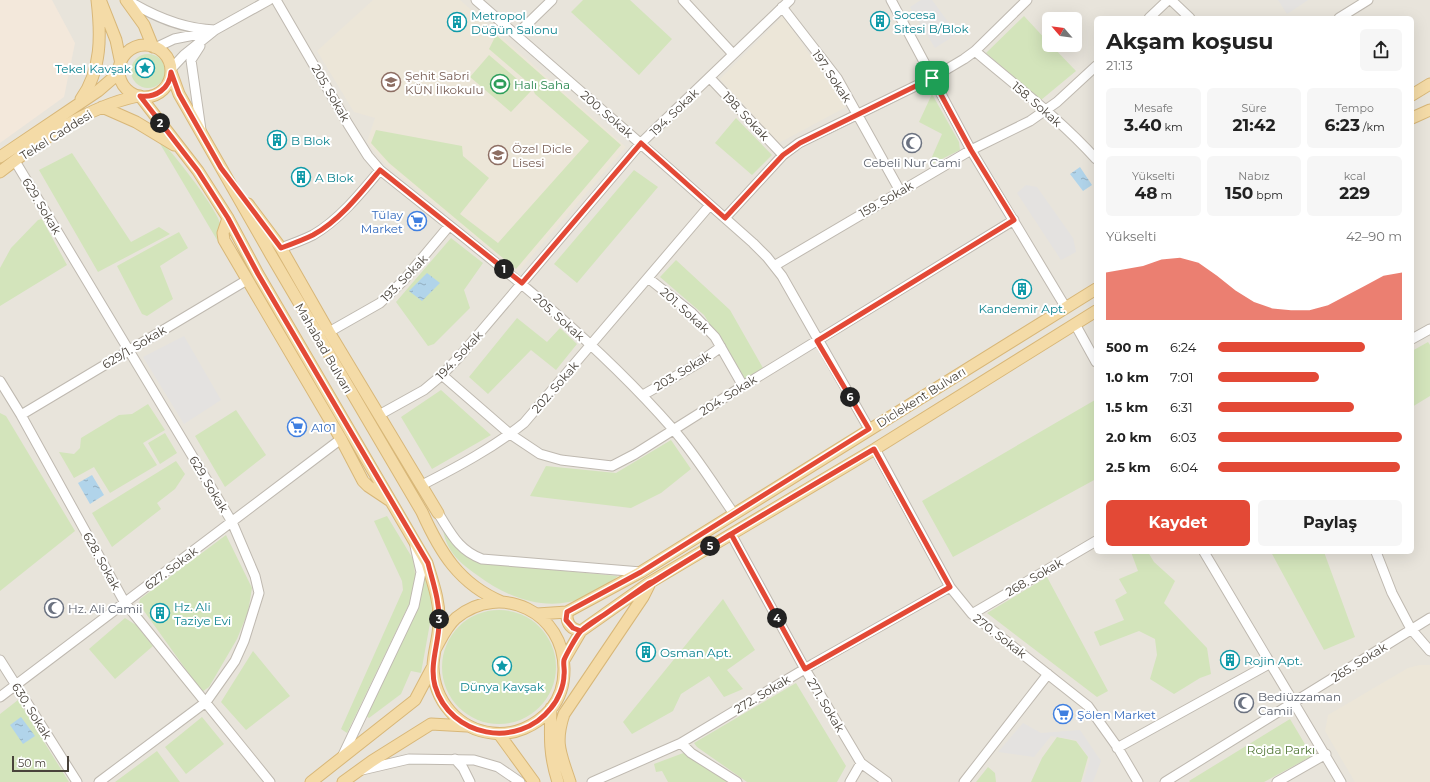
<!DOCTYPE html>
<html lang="tr">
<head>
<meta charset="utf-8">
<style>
	body { margin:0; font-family:Montserrat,sans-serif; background:#f6f6f6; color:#222; height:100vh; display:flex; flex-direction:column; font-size:15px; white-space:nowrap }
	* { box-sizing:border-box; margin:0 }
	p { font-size:13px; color:#767676 }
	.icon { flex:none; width:22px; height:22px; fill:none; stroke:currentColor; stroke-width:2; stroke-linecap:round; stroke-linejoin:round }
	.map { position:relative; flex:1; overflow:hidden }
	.details { position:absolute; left:1094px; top:16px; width:320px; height:538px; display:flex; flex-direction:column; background:#fff; border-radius:6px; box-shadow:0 4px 16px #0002 }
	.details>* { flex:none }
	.needle { width:26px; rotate:298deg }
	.buttons { position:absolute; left:1042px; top:12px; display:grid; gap:8px }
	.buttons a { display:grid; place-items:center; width:40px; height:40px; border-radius:6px; background:#fff; box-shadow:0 4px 16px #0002; font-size:20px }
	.scale { position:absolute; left:12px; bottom:10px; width:57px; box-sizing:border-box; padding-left:4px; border:2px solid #49433b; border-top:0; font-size:11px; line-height:14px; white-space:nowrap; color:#49433b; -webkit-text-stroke:3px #fff; paint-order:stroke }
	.pin { position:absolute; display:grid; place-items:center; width:34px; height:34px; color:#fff; margin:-17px; border-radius:8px; box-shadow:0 2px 6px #0006 }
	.km { position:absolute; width:20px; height:20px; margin:-10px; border-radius:50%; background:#222; color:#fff; font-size:11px; line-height:20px; text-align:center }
	.round { display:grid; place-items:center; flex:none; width:42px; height:42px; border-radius:6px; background:#f6f6f6 }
	.summary { display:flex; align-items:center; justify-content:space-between; height:68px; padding:0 12px }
	h1 { font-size:22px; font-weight:700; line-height:30px }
	.stats { display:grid; grid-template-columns:repeat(3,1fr); gap:6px; height:68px; padding:4px 12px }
	.stats div { display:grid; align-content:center; border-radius:6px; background:#f6f6f6; text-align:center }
	.stats b { font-size:17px; font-weight:700 }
	.stats small { font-size:11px; font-weight:400 }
	.stats p { font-size:11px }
	.chart { height:112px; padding:8px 12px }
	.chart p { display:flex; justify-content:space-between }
	.chart svg { width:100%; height:72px; margin-top:4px; fill:#e34936; opacity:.7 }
	.cta { display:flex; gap:8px; margin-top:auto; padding:8px 12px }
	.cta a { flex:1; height:46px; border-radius:6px; background:#e34936; color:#fff; font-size:16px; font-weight:700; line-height:46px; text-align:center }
	.cta a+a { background:#f6f6f6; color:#222 }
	ul { padding:0 12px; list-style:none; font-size:13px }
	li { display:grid; grid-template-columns:64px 48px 1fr; align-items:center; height:30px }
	li i { height:10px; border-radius:5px; background:#e34936 }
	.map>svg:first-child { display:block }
	.residential { fill:#e8e4db; fill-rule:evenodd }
	.commercial { fill:#f3e8db }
	.education { fill:#ece6d8 }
	.green { fill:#d3e4bb }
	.parking { fill:#e4e2e0 }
	.water { fill:url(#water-ripples) }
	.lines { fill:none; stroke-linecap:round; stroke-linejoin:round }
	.minor-casing { stroke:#bfb9b0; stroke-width:11 }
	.major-casing { stroke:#d8b778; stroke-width:13 }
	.minor { stroke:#fff; stroke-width:9 }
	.major { stroke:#f4dba7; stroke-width:11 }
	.route-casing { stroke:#fff; stroke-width:8 }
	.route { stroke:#e34936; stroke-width:5 }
	.labels { text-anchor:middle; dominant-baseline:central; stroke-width:4; stroke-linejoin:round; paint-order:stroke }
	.culture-label { font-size:12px; fill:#0d838f; stroke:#fff; text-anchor:start }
	.education-label { font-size:12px; fill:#785e54; stroke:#fff; text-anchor:start }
	.street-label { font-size:12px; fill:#49433b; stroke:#fff }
	.leisure-label { font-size:12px; fill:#27864d; stroke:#fff; text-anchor:start }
	.worship-label { font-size:12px; fill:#5b616d; stroke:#fff; text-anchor:start }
	.shop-label { font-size:12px; fill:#366cbe; stroke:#fff; text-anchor:start }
	.park-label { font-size:12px; fill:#4f7533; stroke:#fff }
</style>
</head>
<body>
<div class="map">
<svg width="1430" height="782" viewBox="0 0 1430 782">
	<defs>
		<pattern id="water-ripples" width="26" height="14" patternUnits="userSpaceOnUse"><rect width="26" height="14" fill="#b1d4ea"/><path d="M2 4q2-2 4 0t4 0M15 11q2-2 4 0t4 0" fill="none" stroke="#92aebf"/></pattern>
	</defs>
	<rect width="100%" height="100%" fill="#f5f2ed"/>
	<path class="residential" d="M0,0H1430V782H0ZM1096,18H1412V552H1096ZM1049,19H1075V45H1049Z"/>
	<path class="commercial" d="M0,0H52L75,43L64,97L0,143Z"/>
	<path class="education" d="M373,0H460L626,147L518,272L385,164L367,142L375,118L354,112L317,51Z
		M783,16L846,107L779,143L720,79Z
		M1420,665H1430V782H1355L1325,731L1328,715L1408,668Z"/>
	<path class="green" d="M583,0H630L672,39L639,75L571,12Z
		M1024,16L1049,43V45H1051L1076,71L1041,100L986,53Z
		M496,35L621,145L516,269L389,163L371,143L376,130L462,146L463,156L489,178L460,214L498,243L589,141L535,94L531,85L489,49Z
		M131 71a17 17 0 1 1 34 0a17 17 0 1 1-34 0Z
		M489,55L531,91L511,112L470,77Z
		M932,94L959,142L960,150L928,166L942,134L919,122Z
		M736,118L772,155L752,175L715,143Z
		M156,137C169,146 217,209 220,223C221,230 220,238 220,245Z
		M72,153L131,242L159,227L170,234L98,272L39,170Z
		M634,170L658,187L577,283L554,264Z
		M42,219L67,265L0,306V268L11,248L38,220Z
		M179,232L188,248L160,266L173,299L147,316L142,314L117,266Z
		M451,238L483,263L464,290L470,308L434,344L428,346L396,302Z
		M676,260L730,310L763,368L744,379L704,315L660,277Z
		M517,318L547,342L560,328L577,344L556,370L531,350L488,394L469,377Z
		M1428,342L1430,345V396L1412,407V351Z
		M441,390L491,435L432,469L401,417Z
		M1095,400L1096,479L953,557L922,501Z
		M148,404L165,430L143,443L157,465L110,493L94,467L74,478L59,452L74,454L80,448L81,438L119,415L132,414Z
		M236,410L266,455L225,487L195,436Z
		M0,413L6,416L75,531L0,591Z
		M165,433L177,453L160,464L148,443Z
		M671,440L691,469L661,493L631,508L530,496L546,466L616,473Z
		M176,461L185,474L175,489L157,503L161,509L112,547L92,513Z
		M387,516L413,559L416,580L414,594L403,617L347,733L341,729L403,590L402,581L374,521Z
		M443,530C454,546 462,558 481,563L618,576C574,617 522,609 477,575C460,563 447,552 443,530Z
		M226,535L252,588L248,612L237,639L209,687L202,692L139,604L140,599Z
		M1131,552H1148L1154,562L1175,581L1164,603L1207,648L1211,674L1200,678L1174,694L1150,679L1157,655L1155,639L1139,631L1100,646L1094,632L1124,620L1115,600L1127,593L1119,579L1138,571Z
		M1271,552H1324L1355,637L1324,650Z
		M425,569L430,589L432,612L421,673L411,671L401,694L369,718L366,716L419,599L423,586Z
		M1047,577L1108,691L1097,697L987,613Z
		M723,599L755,650L727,670L743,689L724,697L709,676L681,694L673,711L632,734L623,722Z
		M442 667a57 57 0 1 1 114 0a57 57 0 1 1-114 0Z
		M125,618L136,625L153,646L115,679L89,649Z
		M253,651L290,696L246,730L221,702Z
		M796,683L846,766L837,782H747L697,747L694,743Z
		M18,700L69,782H0V714Z
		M202,717L224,744L186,774L165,747Z
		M1290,719L1312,756L1264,782H1190L1189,781Z
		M1057,737L1076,741L1088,757L1081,782H1031L1042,758Z
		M157,751L180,782H115Z
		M686,752L731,782H668L662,771L656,772L654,764Z
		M988,767L995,773L996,782H976Z"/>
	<path class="parking" d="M921,0H932L957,34L935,48L910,7Z
		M1278,0H1308L1287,14Z
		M1026,185L1037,187L1073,238L1076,252L1061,260L1017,193Z
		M184,336L221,400L184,424L143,357Z
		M1023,723L1041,733L1080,730L1101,761L1093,782H1083L1090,759L1076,740L1051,736L1034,757L998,752Z"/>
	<path class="water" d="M1080,167L1092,185L1083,191L1070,174Z
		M427,273L440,283L422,301L409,291Z
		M92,475L104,495L90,504L78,483Z
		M21,717L35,736L23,744L10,725Z"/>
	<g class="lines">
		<g class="minor-casing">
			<path id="minor" d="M127,0C155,17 183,29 215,30
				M276,0L348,124L368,156L380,170C481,251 586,330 672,428C695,454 714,485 734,514
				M476,0L665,165L753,243L767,257L782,276L869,429
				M683,0L733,54
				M891,0L971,150L1066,308
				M1171,0L1190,18
				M782,7L837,78L900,191
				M1149,18L1168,0
				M1339,18L1368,0
				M516,35L552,0
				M200,46L191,60L201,130
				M155,48L174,39L204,33
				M975,51C1016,86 1060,119 1096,159
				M171,69L184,55L215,30L269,0
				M710,78L783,155
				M15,161L232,522L255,576L259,593L244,641L235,661L206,702L99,782
				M725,218L783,155L799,143L932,78L964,59L975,51L1027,0
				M281,248C292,244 303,240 313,235C339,220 361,193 380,170
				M774,266L971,150L1030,121L1057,102L1096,66
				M648,278L692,313L715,337L743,386
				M1075,324L1096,362
				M329,332L380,303L403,281L449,226
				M1412,339L1430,329
				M442,375L510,434L540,454L561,460L612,466L635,454L743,386L1014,220
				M0,381L21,415L125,603L270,782
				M643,395L697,364L721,347
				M21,415L247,280
				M379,415L424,390L442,375L460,356L641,143L790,0
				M875,449L950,587L972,614L1088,706L1118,748L1138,782
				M422,485C457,467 493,448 524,423L710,205
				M438,513C451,533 458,550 482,559L641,572
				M731,534L805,669L861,763L887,782
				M1204,552L1341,782
				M1376,552L1392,593L1411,629L1430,651
				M972,614L1096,541
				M0,660L77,782
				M0,697L341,439
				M681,743L691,753L737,782
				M1117,748L1269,664
				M342,757L414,606L421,572L415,546
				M455,759L463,768L470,782
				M362,770L409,759L474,760L498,767L520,782
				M592,782L681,743L813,664L950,587
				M850,782L861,763
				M964,782L1048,674
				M1165,782L1430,618
				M1277,782L1326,754"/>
		</g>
		<g class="major-casing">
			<path id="major" d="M126,0L144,25L153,47
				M101,2L116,40L121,64
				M119 71a26 26 0 1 1 52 0a26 26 0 1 1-52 0Z
				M171,72L179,94L271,255L422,512C440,552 459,584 502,602
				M1412,95L1430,84
				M140,96L198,171L228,218L258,274L427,563C433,583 440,602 439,622C439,637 433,653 433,667C434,701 458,729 492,733C514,736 536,726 551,709C560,698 564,683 564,670C565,613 501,581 456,618C447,626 442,637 436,648
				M81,99C102,70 101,34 97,0
				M102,107L136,122L174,145
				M1412,118L1430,110
				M0,157L98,91L120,72
				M0,172C41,140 86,107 138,96
				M248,204L281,248L329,332L438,513
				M228,218L223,233L224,240L341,439L363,481L368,486L389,500
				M567,612C566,623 570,629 581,631
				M537,614L567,612L641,572L1096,289
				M564,660L581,631L649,583L875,449L1096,311
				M551,708C550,736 549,755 558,782
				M499,734L534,782
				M311,782L415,700L433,666
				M343,782L372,761L431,724L467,726
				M570,782C561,754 554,744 564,714L643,597L650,583"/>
		</g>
		<use href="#minor" class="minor"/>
		<use href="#major" class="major"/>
	</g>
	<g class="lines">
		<g class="route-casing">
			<path id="route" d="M932,78L800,143L783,155L725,218L641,143L522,283L380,170C361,193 339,221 313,235C303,240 292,244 281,248L221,168L179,94L171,72C170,89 155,98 140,96L198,171L228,218L258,274L428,563C433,583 440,602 439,623C439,643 429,665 435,686C450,737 518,750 551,708C558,700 564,686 564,675C565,670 563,665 564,660C566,655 577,635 581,631C589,623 602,617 611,610C650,583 690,559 731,534L805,669L950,587L874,449C801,492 727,536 654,581L649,583L581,631L573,628L566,620L567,612L641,572L869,429L817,341L1014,220L971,150L932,78"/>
		</g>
		<use href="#route" class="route"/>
	</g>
	<defs>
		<g id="building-ring" transform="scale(1)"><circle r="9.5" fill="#fff" stroke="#0f9aa8" stroke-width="1.5"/><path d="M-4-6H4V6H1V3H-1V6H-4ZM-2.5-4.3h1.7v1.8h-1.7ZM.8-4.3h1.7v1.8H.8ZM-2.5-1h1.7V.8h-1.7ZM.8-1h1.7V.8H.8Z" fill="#0f9aa8"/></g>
		<g id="sight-ring" transform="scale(1)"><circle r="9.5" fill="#fff" stroke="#0f9aa8" stroke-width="1.5"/><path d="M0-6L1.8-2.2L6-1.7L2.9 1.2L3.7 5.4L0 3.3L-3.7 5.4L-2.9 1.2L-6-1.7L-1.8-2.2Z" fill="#0f9aa8"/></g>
		<g id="school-ring" transform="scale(1)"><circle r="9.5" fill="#fff" stroke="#8d6e63" stroke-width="1.5"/><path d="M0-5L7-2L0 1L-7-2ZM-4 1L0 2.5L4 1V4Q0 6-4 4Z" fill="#8d6e63"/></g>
		<g id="stadium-ring" transform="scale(1)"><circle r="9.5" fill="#fff" stroke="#2e9e5b" stroke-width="1.5"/><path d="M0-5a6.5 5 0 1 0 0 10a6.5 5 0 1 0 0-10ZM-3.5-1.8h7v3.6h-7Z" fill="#2e9e5b"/></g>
		<g id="mosque-ring" transform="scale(1)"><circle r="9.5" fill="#fff" stroke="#6b7280" stroke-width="1.5"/><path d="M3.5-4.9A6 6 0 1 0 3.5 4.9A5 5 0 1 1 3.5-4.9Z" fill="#6b7280"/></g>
		<g id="supermarket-ring" transform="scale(1)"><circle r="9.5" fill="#fff" stroke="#3f7fe0" stroke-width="1.5"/><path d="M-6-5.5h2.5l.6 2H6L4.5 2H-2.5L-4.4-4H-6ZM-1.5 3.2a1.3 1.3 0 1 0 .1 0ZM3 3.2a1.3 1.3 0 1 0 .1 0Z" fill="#3f7fe0"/></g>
	</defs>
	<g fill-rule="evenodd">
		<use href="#building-ring" x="880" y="21"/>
		<use href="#building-ring" x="457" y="22"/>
		<use href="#sight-ring" x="145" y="68"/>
		<use href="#school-ring" x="391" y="82"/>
		<use href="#stadium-ring" x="500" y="84"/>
		<use href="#building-ring" x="277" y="140"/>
		<use href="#mosque-ring" x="912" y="143"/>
		<use href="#school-ring" x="498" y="155"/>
		<use href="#building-ring" x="301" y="177"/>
		<use href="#supermarket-ring" x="417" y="221"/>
		<use href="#building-ring" x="1022" y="289"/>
		<use href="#supermarket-ring" x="297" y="427"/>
		<use href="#mosque-ring" x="54" y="608"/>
		<use href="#building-ring" x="160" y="613"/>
		<use href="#building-ring" x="646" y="652"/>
		<use href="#building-ring" x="1230" y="660"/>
		<use href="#sight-ring" x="502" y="666"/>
		<use href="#mosque-ring" x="1244" y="703"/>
		<use href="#supermarket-ring" x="1063" y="714"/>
	</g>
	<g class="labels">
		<g class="culture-label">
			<text x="894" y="14">Socesa<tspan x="894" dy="14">Sitesi B/Blok</tspan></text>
			<text x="471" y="15">Metropol<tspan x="471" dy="14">Düğün Salonu</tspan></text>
			<text x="131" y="68" text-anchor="end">Tekel Kavşak</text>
			<text x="291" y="140">B Blok</text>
			<text x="315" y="177">A Blok</text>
			<text x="1022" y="308" text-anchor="middle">Kandemir Apt.</text>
			<text x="174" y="606">Hz. Ali<tspan x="174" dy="14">Taziye Evi</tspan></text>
			<text x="660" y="652">Osman Apt.</text>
			<text x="1244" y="660">Rojin Apt.</text>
			<text x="502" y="686" text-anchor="middle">Dünya Kavşak</text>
		</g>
		<g class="education-label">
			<text x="405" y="75">Şehit Sabri<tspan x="405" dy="14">KÜN İlkokulu</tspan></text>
			<text x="512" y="148">Özel Dicle<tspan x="512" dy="14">Lisesi</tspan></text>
		</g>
		<g class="street-label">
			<text transform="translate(832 76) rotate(56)">197. Sokak</text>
			<text transform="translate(331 93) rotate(60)">205. Sokak</text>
			<text transform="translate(1037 104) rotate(41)">158. Sokak</text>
			<text transform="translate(674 112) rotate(-44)">194. Sokak</text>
			<text transform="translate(607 114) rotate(41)">200. Sokak</text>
			<text transform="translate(746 116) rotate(47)">198. Sokak</text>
			<text transform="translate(56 135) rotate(-32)">Tekel Caddesi</text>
			<text transform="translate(886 199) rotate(-30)">159. Sokak</text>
			<text transform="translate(42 206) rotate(59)">629. Sokak</text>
			<text transform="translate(404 278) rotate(-46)">193. Sokak</text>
			<text transform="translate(685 310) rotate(42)">201. Sokak</text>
			<text transform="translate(559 317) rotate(42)">205. Sokak</text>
			<text transform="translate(134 347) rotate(-31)">629/1. Sokak</text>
			<text transform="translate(324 348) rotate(60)">Mahabad Bulvarı</text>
			<text transform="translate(459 355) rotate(-47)">194. Sokak</text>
			<text transform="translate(682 371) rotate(-31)">203. Sokak</text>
			<text transform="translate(555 387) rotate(-49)">202. Sokak</text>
			<text transform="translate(728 395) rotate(-32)">204. Sokak</text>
			<text transform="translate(921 397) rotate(-32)">Diclekent Bulvarı</text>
			<text transform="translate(209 484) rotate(59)">629. Sokak</text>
			<text transform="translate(102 561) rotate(61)">628. Sokak</text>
			<text transform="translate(171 568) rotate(-37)">627. Sokak</text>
			<text transform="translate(1034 577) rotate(-30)">268. Sokak</text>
			<text transform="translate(1000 636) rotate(38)">270. Sokak</text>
			<text transform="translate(1359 662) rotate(-32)">265. Sokak</text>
			<text transform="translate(762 694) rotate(-31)">272. Sokak</text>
			<text transform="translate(826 705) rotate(59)">271. Sokak</text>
			<text transform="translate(32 711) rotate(58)">630. Sokak</text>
		</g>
		<g class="leisure-label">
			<text x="514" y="84">Halı Saha</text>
		</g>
		<g class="worship-label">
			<text x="912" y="162" text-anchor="middle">Cebeli Nur Cami</text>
			<text x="68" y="608">Hz. Ali Camii</text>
			<text x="1258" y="696">Bediüzzaman<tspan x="1258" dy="14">Camii</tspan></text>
		</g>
		<g class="shop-label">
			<text x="403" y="214" text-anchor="end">Tülay<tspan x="403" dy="14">Market</tspan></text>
			<text x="311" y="427">A101</text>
			<text x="1077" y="714">Şölen Market</text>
		</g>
		<g class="park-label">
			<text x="1281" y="749">Rojda Parkı</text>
		</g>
	</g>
</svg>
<div class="buttons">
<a><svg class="needle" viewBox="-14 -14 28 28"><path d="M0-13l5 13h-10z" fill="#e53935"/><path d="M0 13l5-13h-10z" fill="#767676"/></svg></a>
</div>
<div class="scale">50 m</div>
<div class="pin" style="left:932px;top:78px;background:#1e9e55"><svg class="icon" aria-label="arrive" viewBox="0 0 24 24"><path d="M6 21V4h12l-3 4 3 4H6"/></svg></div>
<b class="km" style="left:504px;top:269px">1</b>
<b class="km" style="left:160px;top:123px">2</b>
<b class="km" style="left:439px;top:619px">3</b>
<b class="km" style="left:777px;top:618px">4</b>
<b class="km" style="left:710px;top:546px">5</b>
<b class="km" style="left:850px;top:397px">6</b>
<section class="details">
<div class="summary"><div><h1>Akşam koşusu</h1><p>21:13</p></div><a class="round"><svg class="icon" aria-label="share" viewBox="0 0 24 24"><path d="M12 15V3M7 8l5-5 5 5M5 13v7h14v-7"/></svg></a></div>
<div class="stats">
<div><p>Mesafe</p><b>3.40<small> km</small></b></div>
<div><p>Süre</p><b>21:42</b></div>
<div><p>Tempo</p><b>6:23<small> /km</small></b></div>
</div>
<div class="stats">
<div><p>Yükselti</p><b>48<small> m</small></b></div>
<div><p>Nabız</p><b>150<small> bpm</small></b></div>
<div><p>kcal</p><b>229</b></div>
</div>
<div class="chart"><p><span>Yükselti</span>42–90 m</p>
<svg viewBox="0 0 160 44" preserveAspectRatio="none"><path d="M0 44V15L10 13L20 11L30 7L40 6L50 9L60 17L70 26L80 33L90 37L100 38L110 38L120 35L130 29L140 23L150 17L160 15V44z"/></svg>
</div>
<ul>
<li><b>500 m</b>6:24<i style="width:80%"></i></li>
<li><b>1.0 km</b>7:01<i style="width:55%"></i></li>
<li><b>1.5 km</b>6:31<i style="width:74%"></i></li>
<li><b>2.0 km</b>6:03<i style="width:100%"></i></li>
<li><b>2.5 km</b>6:04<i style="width:99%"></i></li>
</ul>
<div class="cta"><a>Kaydet</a><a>Paylaş</a></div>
</section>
</div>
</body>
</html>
